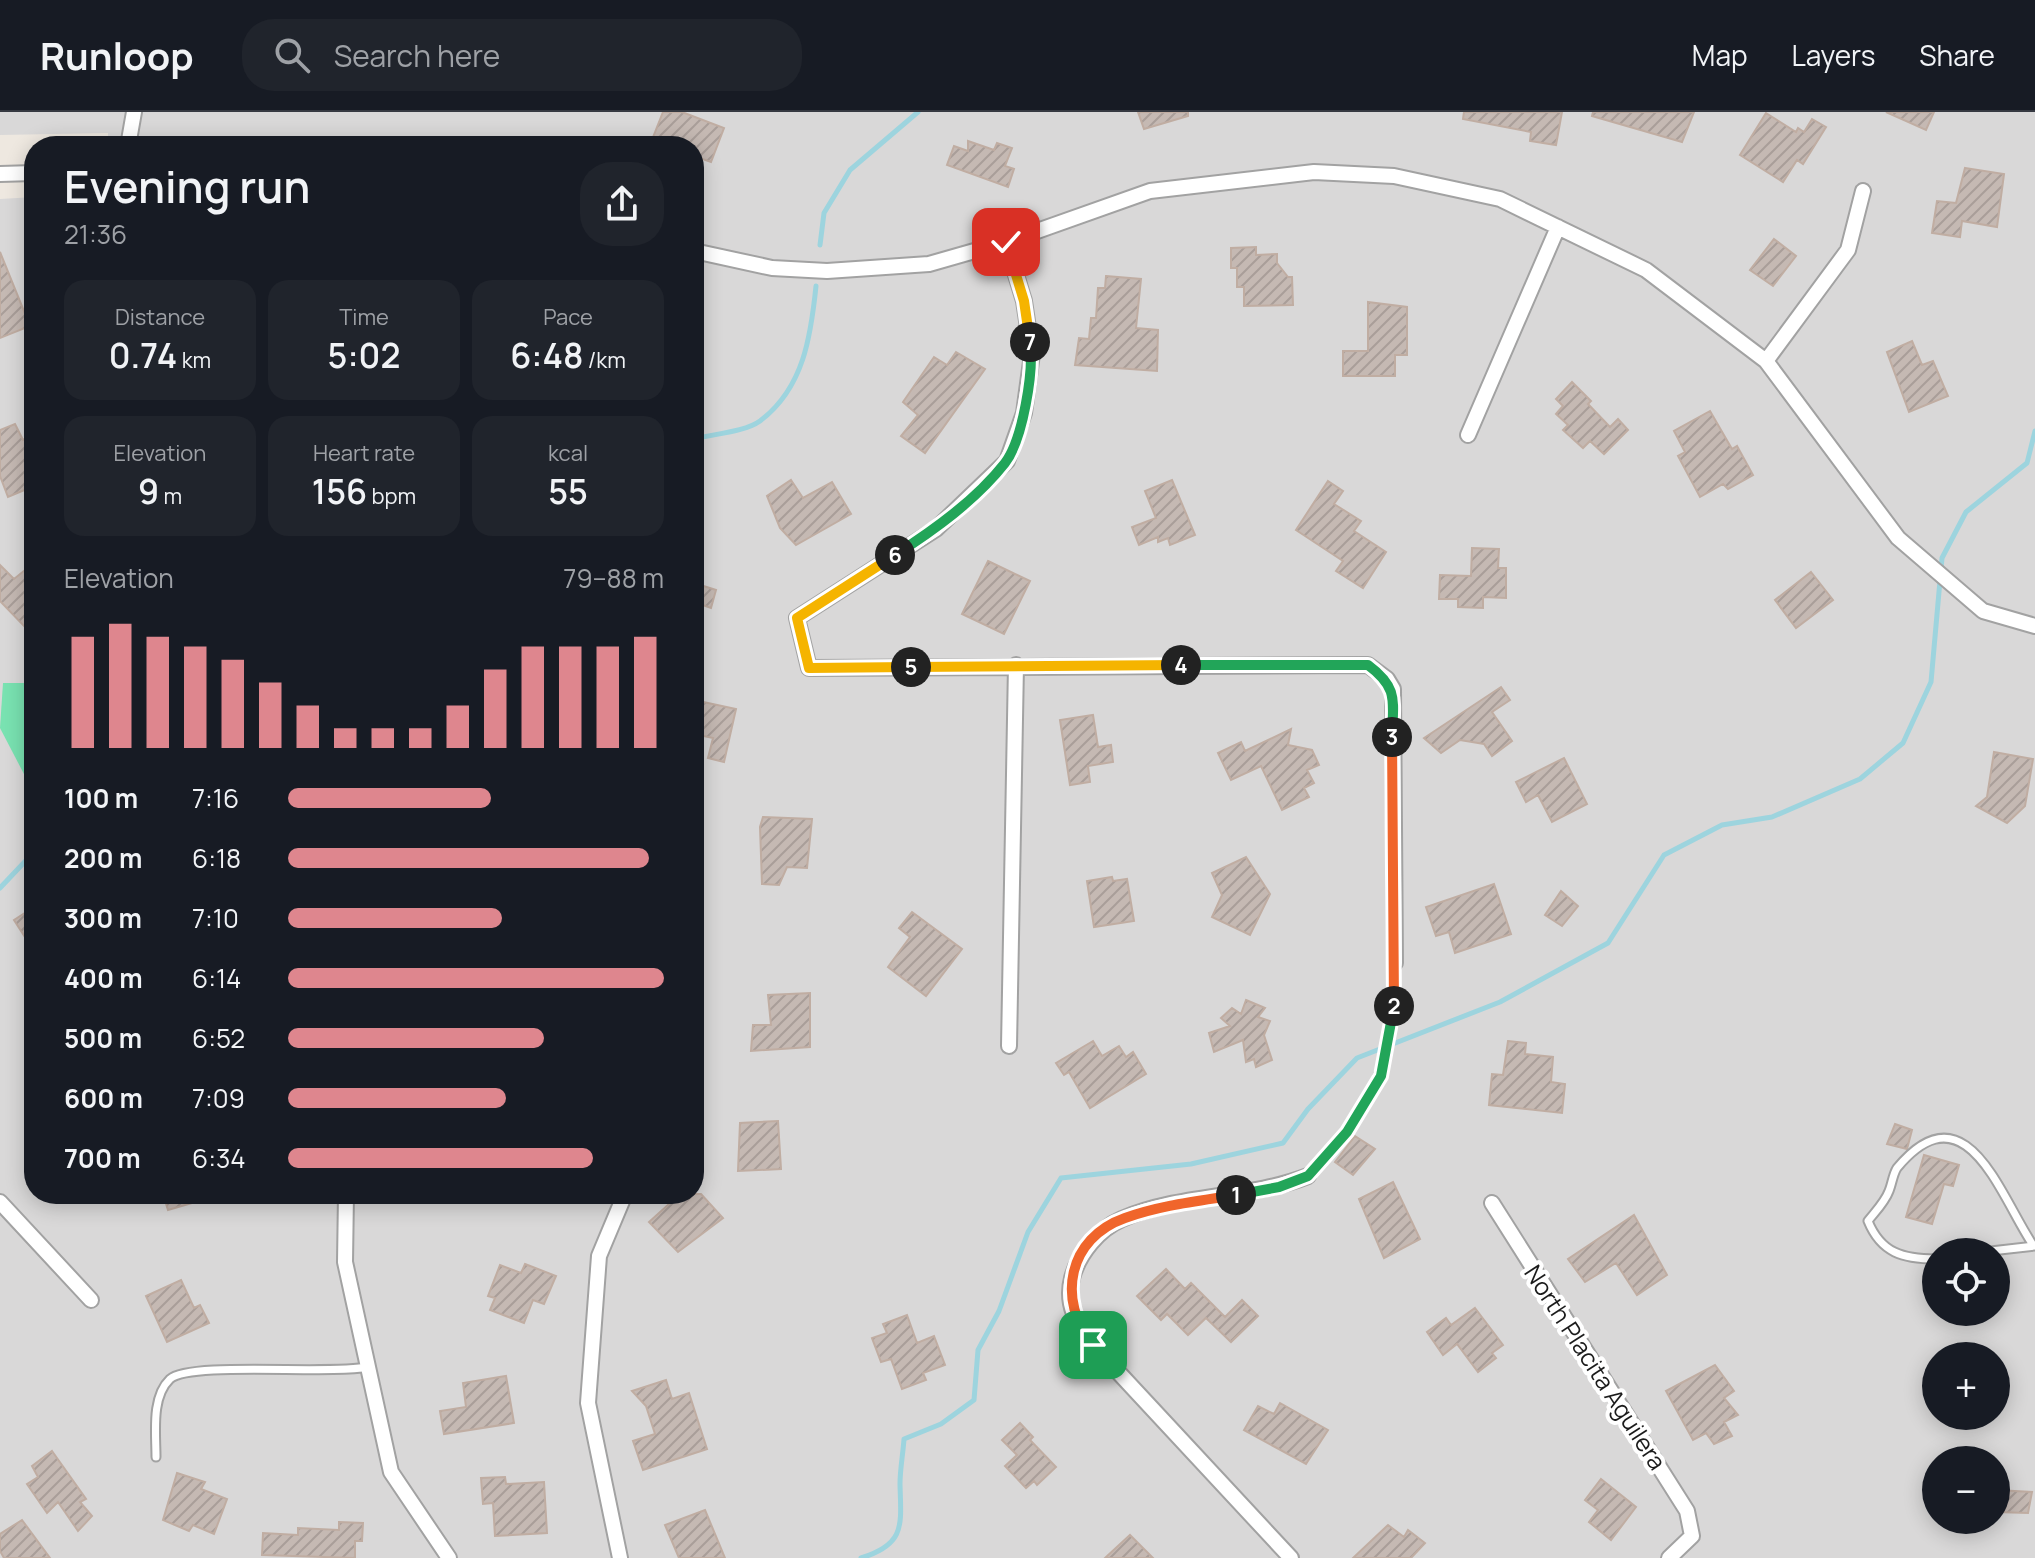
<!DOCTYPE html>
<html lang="en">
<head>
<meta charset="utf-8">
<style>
	body { margin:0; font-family:Manrope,sans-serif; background:#20242c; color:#f1f3f6; height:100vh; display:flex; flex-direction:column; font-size:30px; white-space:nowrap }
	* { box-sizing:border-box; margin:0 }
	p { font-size:26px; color:#9ea1a6 }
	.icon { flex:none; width:44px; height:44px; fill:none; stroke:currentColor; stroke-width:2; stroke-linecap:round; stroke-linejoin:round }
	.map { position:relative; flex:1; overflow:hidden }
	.side { position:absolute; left:24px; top:24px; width:680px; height:1068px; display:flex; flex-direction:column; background:#171b24; border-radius:32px; box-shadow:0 4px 20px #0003 }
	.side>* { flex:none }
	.fabs { position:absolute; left:1922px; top:1126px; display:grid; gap:16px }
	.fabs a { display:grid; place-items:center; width:88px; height:88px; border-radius:50%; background:#171b24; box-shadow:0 4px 20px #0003; font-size:40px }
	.pin { position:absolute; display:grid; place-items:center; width:68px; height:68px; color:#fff; margin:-34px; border-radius:16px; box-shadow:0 4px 12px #0006 }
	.km { position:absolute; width:40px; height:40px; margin:-20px; border-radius:50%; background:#222; color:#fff; font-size:22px; line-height:40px; text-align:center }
	.round { display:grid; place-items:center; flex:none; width:84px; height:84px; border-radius:32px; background:#20242c }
	.headline { display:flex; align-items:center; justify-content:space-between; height:136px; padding:0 40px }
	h1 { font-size:44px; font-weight:600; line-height:60px }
	.figures { display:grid; grid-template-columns:repeat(3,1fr); gap:12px; height:136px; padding:8px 40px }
	.figures div { display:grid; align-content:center; border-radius:20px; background:#20242c; text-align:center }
	.figures b { font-size:34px; font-weight:600 }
	.figures small { font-size:22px; font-weight:400 }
	.figures p { font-size:22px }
	.chart { height:224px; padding:16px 40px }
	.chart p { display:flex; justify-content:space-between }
	.chart svg { width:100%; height:144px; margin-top:8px; stroke:#de868e; stroke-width:6 }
	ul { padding:0 40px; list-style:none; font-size:26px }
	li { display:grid; grid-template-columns:128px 96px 1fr; align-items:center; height:60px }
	li i { height:20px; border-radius:10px; background:#de868e }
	header { display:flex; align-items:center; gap:48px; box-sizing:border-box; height:112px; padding:0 40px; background:#171b24; border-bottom:2px solid #363941 }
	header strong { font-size:38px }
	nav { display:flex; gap:44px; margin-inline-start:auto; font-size:28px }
	.search { width:560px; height:72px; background:#20242c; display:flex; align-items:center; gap:20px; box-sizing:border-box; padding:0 28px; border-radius:32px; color:#9ea1a6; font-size:30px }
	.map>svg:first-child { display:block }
	.residential { fill:#d9d8d8; fill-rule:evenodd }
	.pitch { fill:#79e2b1 }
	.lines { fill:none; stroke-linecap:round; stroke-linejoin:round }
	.stream { stroke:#9dd4de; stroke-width:5 }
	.building { fill:url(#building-hatch); stroke:#c0ada2; stroke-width:2 }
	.service-casing { stroke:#a2a2a2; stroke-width:11 }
	.minor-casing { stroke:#a2a2a2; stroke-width:18 }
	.service { stroke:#fff; stroke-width:7 }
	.minor { stroke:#fff; stroke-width:14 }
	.split-1-casing { stroke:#fff; stroke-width:16 }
	.split-2-casing { stroke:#fff; stroke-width:16 }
	.split-3-casing { stroke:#fff; stroke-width:16 }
	.split-4-casing { stroke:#fff; stroke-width:16 }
	.split-5-casing { stroke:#fff; stroke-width:16 }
	.split-6-casing { stroke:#fff; stroke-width:16 }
	.split-7-casing { stroke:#fff; stroke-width:16 }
	.split-8-casing { stroke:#fff; stroke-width:16 }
	.split-1 { stroke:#f0652b; stroke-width:10 }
	.split-2 { stroke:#22a559; stroke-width:10 }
	.split-3 { stroke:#f0652b; stroke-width:10 }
	.split-4 { stroke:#22a559; stroke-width:10 }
	.split-5 { stroke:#f5b400; stroke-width:10 }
	.split-6 { stroke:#f5b400; stroke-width:10 }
	.split-7 { stroke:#22a559; stroke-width:10 }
	.split-8 { stroke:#f5b400; stroke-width:10 }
	.labels { text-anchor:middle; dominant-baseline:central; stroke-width:8; stroke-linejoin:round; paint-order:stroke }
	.street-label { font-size:24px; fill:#1b1b1b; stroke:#fff }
</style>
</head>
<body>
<header>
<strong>Runloop</strong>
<div class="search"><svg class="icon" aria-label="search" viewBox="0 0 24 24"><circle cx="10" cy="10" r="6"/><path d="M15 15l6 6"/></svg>Search here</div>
<nav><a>Map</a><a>Layers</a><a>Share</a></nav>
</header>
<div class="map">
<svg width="2035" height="1446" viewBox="0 0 2035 1446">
	<defs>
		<pattern id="building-hatch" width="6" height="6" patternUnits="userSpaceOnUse" patternTransform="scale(2)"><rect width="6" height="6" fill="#c5b9b3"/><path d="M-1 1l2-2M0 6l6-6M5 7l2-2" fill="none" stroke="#a99e99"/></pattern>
	</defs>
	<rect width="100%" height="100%" fill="#eee8e0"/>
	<path class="residential" d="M0,0H2035V1446H0V87L34,85V1082H694V34H108V21L0,23ZM1936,1140H1996V1200H1936ZM1936,1244H1996V1304H1936ZM1936,1348H1996V1408H1936Z"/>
	<path class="pitch" d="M3,571H34V660L25,664L0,616Z"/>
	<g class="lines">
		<path class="stream" d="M820,133L824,101L850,58L918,0
			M694,327C713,322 745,320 760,309C804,276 811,223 816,174
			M0,776L34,740
			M861,1446C906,1432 901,1413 900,1372C900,1357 903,1342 904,1327L941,1312L974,1288L978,1238L999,1199L1028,1120L1061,1066L1191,1052L1283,1031L1308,997L1357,946L1500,890L1608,831L1664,743L1722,713L1772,705L1860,667L1903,631L1931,570L1942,446L1966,400L2027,351L2035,319"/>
	</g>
	<path class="building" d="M663,0H682L724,16L711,50L694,44V34H668L652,28Z
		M1138,0H1188V4L1144,17Z
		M1464,0H1562L1556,33L1530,29L1531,20L1463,7Z
		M1593,0H1694L1682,30L1592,4Z
		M1886,0H1934L1926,18Z
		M1766,1L1796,20L1798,16L1804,20L1812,7L1826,15L1803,52L1797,48L1783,70L1740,43Z
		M968,29L994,38L997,31L1012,36L1005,54L1014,57L1008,75L947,53L954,34L968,39Z
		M1965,56L2004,62L1997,115L1962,109L1960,125L1932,121L1937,89L1956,91Z
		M1774,127L1796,144L1773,174L1750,158Z
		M1256,135V143L1277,142V151L1288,165H1292L1293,193L1244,194V175H1237V156H1231V136Z
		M0,140L30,214L0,226Z
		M1106,164L1141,167L1136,216L1158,218L1157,259L1075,253L1079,226L1089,227L1091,206H1096L1098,176H1105Z
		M1368,190L1407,195V243H1395V264H1343V239H1368Z
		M1912,229L1922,253L1933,249L1948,284L1909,300L1887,240Z
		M956,240L985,257L925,341L901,324L918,303L903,290L934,245L947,253Z
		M1572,270L1591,289L1588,292L1610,315L1618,307L1628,318L1604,342L1590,329L1583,336L1563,318L1568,313L1556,302L1563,294L1556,287Z
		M1710,299L1732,337L1737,334L1753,363L1728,377L1723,372L1700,385L1678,344L1685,340L1674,319Z
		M15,312L23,328L30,325L34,337V374L8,385L0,364V318Z
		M791,368L803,386L832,370L851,402L796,433L780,416L767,384Z
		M1172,368L1195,423L1170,433L1168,426L1158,430V425L1139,433L1132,415L1156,406L1145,379Z
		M1328,369L1343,379L1334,392L1361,409L1354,419L1386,440L1363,476L1336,459L1343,449L1296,418Z
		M1472,436L1499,437L1498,456H1506V486L1483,485V496L1458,495V487H1439L1440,463L1471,464Z
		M988,449L1030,469L1004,522L962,502Z
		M0,453L14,467L25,458L34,467V506L24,514L0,489Z
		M1811,460L1833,488L1796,516L1775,488Z
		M694,471L716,478L711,496L694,490Z
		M1501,575L1510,588L1492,600L1512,629L1492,644L1484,632L1460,628L1441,641L1424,626Z
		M694,588L736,597L724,650L708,646L713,626L694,622Z
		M1093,603L1098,635L1111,633L1113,650L1088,654L1090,670L1070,673L1060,608Z
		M1291,617L1288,633L1312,638L1319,653L1307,658L1314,671L1304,676L1309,685L1282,698L1261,654L1231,668L1218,641L1241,630L1245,639Z
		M1994,640L2033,647L2025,694L2007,711L1976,694L1987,685Z
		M1564,646L1587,692L1552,710L1538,683L1526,690L1516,670Z
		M763,705L812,707L807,756L787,755L779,773L762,772L760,715Z
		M1246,745L1270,782L1250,823L1212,805L1222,783L1212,761Z
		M1112,765L1113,769L1127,767L1134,809L1094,815L1087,769Z
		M1494,772L1511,822L1455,841L1449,820L1436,824L1426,795Z
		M1561,779L1578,794L1562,814L1545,803Z
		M34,795V839L14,808Z
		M912,800L962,837L926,884L888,855L910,825L899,816Z
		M810,881V935L751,939L753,913H771L768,883Z
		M1246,888L1265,896L1258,905L1270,909L1264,923L1272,948L1256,955L1254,947L1246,950L1243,928L1214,940L1209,921L1230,914L1221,906L1232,896L1241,902Z
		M1093,929L1102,944L1119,934L1126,945L1133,940L1146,962L1090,996L1069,960L1064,963L1056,951Z
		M1508,929L1526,931L1525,942L1553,945L1551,970L1565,972L1562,1001L1489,993L1492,962L1503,963Z
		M778,1009L781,1057L738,1059L740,1011Z
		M1895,1012L1912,1018L1907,1037L1887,1032Z
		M1355,1024L1375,1037L1353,1063L1335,1050Z
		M1924,1043L1959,1053L1953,1074L1944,1072L1932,1112L1906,1105Z
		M1393,1070L1420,1127L1384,1146L1359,1087Z
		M163,1082H208L209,1086L168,1098Z
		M661,1082H701L723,1106L678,1140L649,1110L669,1092Z
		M1634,1103L1667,1163L1637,1183L1616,1151L1585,1170L1568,1147Z
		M525,1152L556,1164L544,1192L533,1188L524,1211L490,1198L495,1186L488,1184L500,1153L521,1161Z
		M1166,1157L1185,1177L1191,1171L1225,1205L1242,1188L1258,1204L1231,1230L1206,1206L1188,1223L1167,1202L1161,1208L1137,1184Z
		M181,1168L194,1196L200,1193L209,1211L167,1230L146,1184Z
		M1475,1196L1503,1233L1492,1241L1496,1246L1478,1260L1457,1232L1443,1243L1427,1220L1446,1206L1451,1213Z
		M907,1203L917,1231L934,1224L945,1253L923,1261L926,1268L902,1277L891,1247L881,1250L872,1226L887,1221L883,1212Z
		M1715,1253L1734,1279L1724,1286L1738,1303L1724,1310L1732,1324L1714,1332L1706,1321L1693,1328L1666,1279Z
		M506,1264L514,1311L444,1322L440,1299L466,1295L463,1271Z
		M666,1268L672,1287L689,1281L707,1337L643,1358L633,1329L655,1322L646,1294L632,1279Z
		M1280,1291L1328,1318L1306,1352L1244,1318L1258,1294L1274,1302Z
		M1020,1311L1033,1325L1030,1328L1056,1355L1037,1373L1034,1369L1026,1376L1005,1354L1017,1343L1002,1328Z
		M52,1339L86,1387L80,1390L92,1404L78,1419L58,1390L47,1401L27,1372L38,1365L32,1354Z
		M177,1361L205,1370L201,1377L227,1387L214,1422L193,1413L189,1419L163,1408Z
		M505,1365L506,1372L544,1370L547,1421L495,1424L493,1391L483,1392L481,1366Z
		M1601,1367L1636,1395L1611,1428L1589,1410L1598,1398L1585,1388Z
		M1996,1378L2032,1380L2028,1401L1996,1400Z
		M705,1398L725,1446H679L665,1413Z
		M22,1408L50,1446H4L0,1439V1422Z
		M339,1410L363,1411L362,1429H355V1446L262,1443L263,1421L298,1423V1416L339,1418Z
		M1388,1413L1404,1425L1408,1418L1425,1431L1411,1446H1353Z
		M1130,1423L1153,1446H1105Z"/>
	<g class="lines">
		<g class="service-casing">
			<path id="service" d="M1308,1064C1371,993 1398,950 1395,852
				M1982,1140L2035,1134
				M1936,1147C1903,1147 1881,1141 1868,1109C1875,1100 1885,1090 1889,1079C1892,1072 1893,1062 1897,1056C1966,973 2000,1084 2033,1133
				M156,1345C156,1321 151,1285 170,1267C190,1249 328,1263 368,1255"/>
		</g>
		<g class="minor-casing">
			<path id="minor" d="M128,34L134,0
				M0,62L34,61
				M1006,130L1024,189L1032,242L1024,301L1007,349L936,417L797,506L809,556L1368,553L1387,567L1393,577L1395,851
				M694,139L772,156L827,159L929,152L1006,130L1150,79L1314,60L1394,64L1500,87L1646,158L1766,249L1898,426L1983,499L2035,514
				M1766,249L1848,138L1863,79
				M1468,323L1558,115
				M1009,934L1016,553
				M346,1082L345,1150L391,1360L449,1446
				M0,1090L91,1188
				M1492,1091L1687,1399L1692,1424L1669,1446
				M620,1446L588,1291L599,1144L625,1082
				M1291,1446L1093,1233C1077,1213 1065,1192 1072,1166C1079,1141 1099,1117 1122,1107C1178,1082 1249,1087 1308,1064"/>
		</g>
		<use href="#service" class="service"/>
		<use href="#minor" class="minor"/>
	</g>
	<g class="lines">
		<g class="split-1-casing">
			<path id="split-1" d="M1093,1233C1056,1188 1068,1126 1125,1106C1161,1093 1199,1089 1236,1083"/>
		</g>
		<g class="split-2-casing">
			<path id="split-2" d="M1236,1083L1279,1075L1308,1064L1347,1020L1381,964L1394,894"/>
		</g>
		<g class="split-3-casing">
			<path id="split-3" d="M1392,625L1394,894"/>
		</g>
		<g class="split-4-casing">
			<path id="split-4" d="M1181,553H1368C1399,576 1393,589 1392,625"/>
		</g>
		<g class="split-5-casing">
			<path id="split-5" d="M911,555L1181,553"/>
		</g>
		<g class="split-6-casing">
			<path id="split-6" d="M895,443L797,506L809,556L911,555"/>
		</g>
		<g class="split-7-casing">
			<path id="split-7" d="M895,443C934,418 976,388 1005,351C1023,327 1034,259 1030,230"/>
		</g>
		<g class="split-8-casing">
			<path id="split-8" d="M1006,130L1024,189L1030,230"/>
		</g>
		<use href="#split-1" class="split-1"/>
		<use href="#split-2" class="split-2"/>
		<use href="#split-3" class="split-3"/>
		<use href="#split-4" class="split-4"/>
		<use href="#split-5" class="split-5"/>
		<use href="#split-6" class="split-6"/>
		<use href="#split-7" class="split-7"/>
		<use href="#split-8" class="split-8"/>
	</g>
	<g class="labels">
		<g class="street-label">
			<text transform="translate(1596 1255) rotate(57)">North Placita Aguilera</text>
		</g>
	</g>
</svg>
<div class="fabs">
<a><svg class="icon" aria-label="locate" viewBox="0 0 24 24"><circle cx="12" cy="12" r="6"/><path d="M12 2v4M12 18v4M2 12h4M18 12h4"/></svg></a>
<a>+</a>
<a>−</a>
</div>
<div class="pin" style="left:1093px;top:1233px;background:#1e9e55"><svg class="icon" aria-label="arrive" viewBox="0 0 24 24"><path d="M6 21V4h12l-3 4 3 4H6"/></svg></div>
<div class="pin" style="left:1006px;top:130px;background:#d93025"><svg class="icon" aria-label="check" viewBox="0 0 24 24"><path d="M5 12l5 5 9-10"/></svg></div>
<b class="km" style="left:1236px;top:1083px">1</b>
<b class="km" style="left:1394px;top:894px">2</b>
<b class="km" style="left:1392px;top:625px">3</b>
<b class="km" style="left:1181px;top:553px">4</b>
<b class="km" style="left:911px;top:555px">5</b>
<b class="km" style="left:895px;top:443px">6</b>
<b class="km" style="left:1030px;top:230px">7</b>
<section class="side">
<div class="headline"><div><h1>Evening run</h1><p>21:36</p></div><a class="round"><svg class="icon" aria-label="share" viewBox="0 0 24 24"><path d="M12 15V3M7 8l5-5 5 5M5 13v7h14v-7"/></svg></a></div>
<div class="figures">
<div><p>Distance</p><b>0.74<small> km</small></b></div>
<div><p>Time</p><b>5:02</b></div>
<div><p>Pace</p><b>6:48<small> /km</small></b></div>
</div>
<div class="figures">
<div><p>Elevation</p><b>9<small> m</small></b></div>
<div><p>Heart rate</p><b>156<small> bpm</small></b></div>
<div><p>kcal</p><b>55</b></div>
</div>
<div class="chart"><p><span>Elevation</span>79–88 m</p>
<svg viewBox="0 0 160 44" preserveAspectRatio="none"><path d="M5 44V10M15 44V6M25 44V10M35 44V13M45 44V17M55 44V24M65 44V31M75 44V38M85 44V38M95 44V38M105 44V31M115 44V20M125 44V13M135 44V13M145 44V13M155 44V10"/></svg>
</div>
<ul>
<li><b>100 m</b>7:16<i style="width:54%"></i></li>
<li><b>200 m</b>6:18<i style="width:96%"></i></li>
<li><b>300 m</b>7:10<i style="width:57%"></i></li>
<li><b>400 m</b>6:14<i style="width:100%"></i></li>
<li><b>500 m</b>6:52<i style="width:68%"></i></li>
<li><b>600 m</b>7:09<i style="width:58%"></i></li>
<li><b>700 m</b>6:34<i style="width:81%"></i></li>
</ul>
</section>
</div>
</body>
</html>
